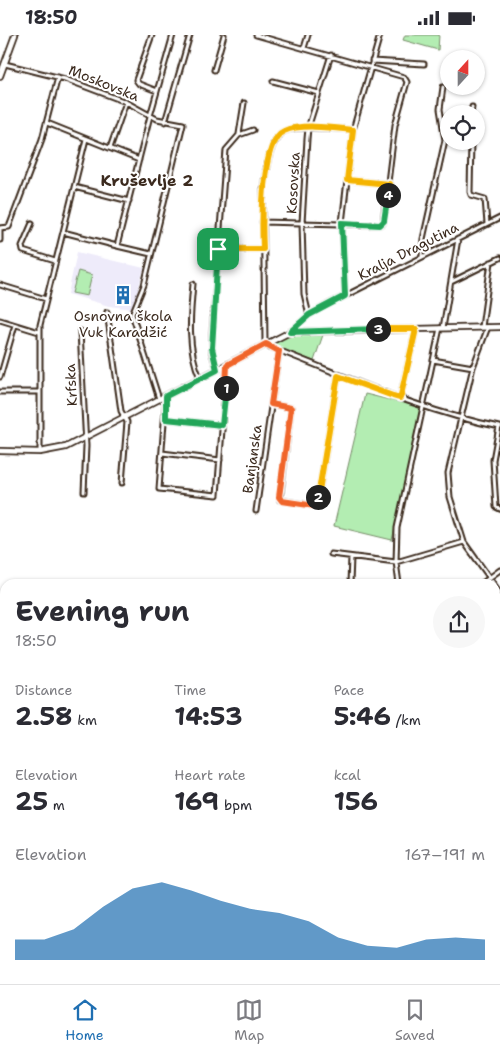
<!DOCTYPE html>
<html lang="en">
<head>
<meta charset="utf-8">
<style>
	body { margin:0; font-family:"Shantell Sans",sans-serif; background:#f7f7f7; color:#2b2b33; height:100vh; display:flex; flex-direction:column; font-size:19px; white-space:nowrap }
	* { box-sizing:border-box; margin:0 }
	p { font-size:16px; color:#7c7c81 }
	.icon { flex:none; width:28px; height:28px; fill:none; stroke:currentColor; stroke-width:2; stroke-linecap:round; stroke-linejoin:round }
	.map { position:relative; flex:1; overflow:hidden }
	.drawer { position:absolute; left:0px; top:544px; width:500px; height:406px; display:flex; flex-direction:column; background:#fff; border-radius:15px 15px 0 0; box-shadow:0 1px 4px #0004 }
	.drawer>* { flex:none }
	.needle { width:32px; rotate:21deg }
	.controls { position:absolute; left:440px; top:15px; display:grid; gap:10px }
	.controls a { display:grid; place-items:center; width:45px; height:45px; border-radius:50%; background:#fff; box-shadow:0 1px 4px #0004; font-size:25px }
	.pin { position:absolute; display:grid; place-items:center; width:42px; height:42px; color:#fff; margin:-21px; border-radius:10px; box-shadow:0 2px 8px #0006 }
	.km { position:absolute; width:25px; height:25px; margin:-12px; border-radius:50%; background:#222; color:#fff; font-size:14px; line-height:25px; text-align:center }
	.round { display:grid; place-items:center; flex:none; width:52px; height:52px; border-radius:26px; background:#f7f7f7 }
	.head { display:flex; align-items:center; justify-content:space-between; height:85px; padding:0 15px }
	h1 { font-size:28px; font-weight:700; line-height:38px }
	.metrics { display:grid; grid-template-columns:repeat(3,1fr); gap:8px; height:85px; padding:5px 15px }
	.metrics div { display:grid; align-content:center }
	.metrics b { font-size:25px; font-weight:700 }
	.metrics small { font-size:14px; font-weight:400 }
	.metrics p { font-size:14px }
	.chart { height:140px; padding:10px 15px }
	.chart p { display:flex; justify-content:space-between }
	.chart svg { width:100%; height:90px; margin-top:5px; fill:#1f6fb2; opacity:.7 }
	.status { display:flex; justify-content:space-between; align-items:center; height:35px; padding:0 25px; background:#fff; direction:ltr }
	.status svg { height:14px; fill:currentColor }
	.tab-bar { display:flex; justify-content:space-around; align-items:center; height:70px; border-top:1px solid #e1e1e2; background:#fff; font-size:14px; color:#7c7c81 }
	.tab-bar a { display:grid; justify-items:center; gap:2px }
	.tab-bar .current { color:#1f6fb2 }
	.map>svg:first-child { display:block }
	.built { fill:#eeebfa }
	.green { fill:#b3edb2; stroke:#778c68 }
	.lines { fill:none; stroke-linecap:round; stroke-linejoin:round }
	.street-casing { stroke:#3b2a1e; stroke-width:7 }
	.secondary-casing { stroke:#3b2a1e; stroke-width:8 }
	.street { stroke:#fff; stroke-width:3 }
	.secondary { stroke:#fff; stroke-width:4.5 }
	.split-1-casing { stroke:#fff; stroke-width:10 }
	.split-2-casing { stroke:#fff; stroke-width:10 }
	.split-3-casing { stroke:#fff; stroke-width:10 }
	.split-4-casing { stroke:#fff; stroke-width:10 }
	.split-5-casing { stroke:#fff; stroke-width:10 }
	.split-1 { stroke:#22a559; stroke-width:6 }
	.split-2 { stroke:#f0652b; stroke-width:6 }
	.split-3 { stroke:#f5b400; stroke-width:6 }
	.split-4 { stroke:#22a559; stroke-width:6 }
	.split-5 { stroke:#f5b400; stroke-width:6 }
	.labels { text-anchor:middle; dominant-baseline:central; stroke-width:4; stroke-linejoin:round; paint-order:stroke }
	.street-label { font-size:14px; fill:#3b2a1e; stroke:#fff }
	.poi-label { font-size:14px; fill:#3b2a1e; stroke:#fff }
	.quarter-label { font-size:16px; font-weight:bold; fill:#3b2a1e; stroke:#fff }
</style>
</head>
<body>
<div class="status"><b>18:50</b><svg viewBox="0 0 49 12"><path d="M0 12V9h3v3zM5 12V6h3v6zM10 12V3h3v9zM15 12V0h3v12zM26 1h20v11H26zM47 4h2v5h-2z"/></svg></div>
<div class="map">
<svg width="500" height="949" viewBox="0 0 500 949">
	<rect width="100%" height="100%" fill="#fff"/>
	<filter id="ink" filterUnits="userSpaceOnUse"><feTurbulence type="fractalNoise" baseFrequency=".02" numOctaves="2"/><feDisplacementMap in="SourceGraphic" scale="10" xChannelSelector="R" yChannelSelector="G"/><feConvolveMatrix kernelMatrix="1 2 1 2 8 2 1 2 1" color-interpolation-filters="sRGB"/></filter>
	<g filter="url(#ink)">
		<path class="built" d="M77,217L144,233L133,274L109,271L68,259Z"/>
		<path class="green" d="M405,0H439L438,15L403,5Z
			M78,236L92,240L87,261L72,258Z
			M324,297L314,326L275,312L273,309L288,301Z
			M365,359L424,373L392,505L334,491Z
			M296,945H365L370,949H296Z"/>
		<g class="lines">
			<g class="street-casing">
				<path id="street" d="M152,0L136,45L139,49L157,56
					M256,0L404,42L407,47L395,90L383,188L380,190L262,187
					M304,13L308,0
					M372,26L424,29
					M5,29L65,44L126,67L157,84L183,89L144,250L132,279L159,364
					M214,35L224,0
					M273,46L319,58
					M471,79L472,72
					M165,87L190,0
					M47,88L139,125
					M353,95C338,94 291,88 280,99C269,109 265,140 263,154L265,306L270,312C346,341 419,376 500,392
					M239,99L244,68
					M471,106L470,157L471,160L485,164L487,189
					M110,113L126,67
					M347,145L389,149
					M74,152L129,166
					M32,188L22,211L23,216L55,226
					M63,197L117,211L150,81L173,0
					M0,205V193L9,192L42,104L58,42
					M117,211L151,219
					M218,214H263
					M422,221L423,204L445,105L440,74L443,52
					M451,247L500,223
					M193,249C190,281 187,313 200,343
					M0,250L46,264
					M345,261L342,188L353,95L380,0
					M107,277L121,376L127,387L122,448
					M309,280L304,259L302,188L307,104L308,93L331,20
					M0,285L39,297
					M482,292L491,227
					M443,293L458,204
					M80,296L86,411L84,457
					M291,296L309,280L327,270L500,183
					M433,325L473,332L448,438L450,462L464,507L494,549
					M473,332L488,292
					M217,335L212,318V298L226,115L239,100L253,95
					M0,342L15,290
					M0,357H39
					M166,361L159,454L217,460L227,330
					M400,363L416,294
					M271,369L291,373L280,465L315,471L317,469L338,341
					M166,384L222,390
					M499,392L493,425L496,472L500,474
					M40,417V290L86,104
					M162,418L220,425
					M256,476L279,316
					M331,519L396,527L464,507
					M350,549L351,522
					M399,549L396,527L397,493L440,293
					M481,549L500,535
					M495,551L500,558
					M495,577L500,573
					M495,614L500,611
					M0,876L5,861
					M0,924L5,925
					M66,945L78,949
					M169,945V949
					M223,945V949
					M84,949L85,945
					M125,949V945"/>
			</g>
			<g class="secondary-casing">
				<path id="secondary" d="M0,41L15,0
					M0,416L40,417L66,412L290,297L500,292
					M495,656L500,653
					M0,754L5,757
					M370,945L376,949"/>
			</g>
			<use href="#street" class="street"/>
			<use href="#secondary" class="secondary"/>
		</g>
	</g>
	<g class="lines" filter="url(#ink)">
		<g class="split-1-casing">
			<path id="split-1" d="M218,214L212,313L217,335L166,361V384L222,390L226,353"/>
		</g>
		<g class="split-2-casing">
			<path id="split-2" d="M226,353L227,330L266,309L279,316L271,369L291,373L279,462L282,466L315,471L317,469L318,462"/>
		</g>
		<g class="split-3-casing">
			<path id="split-3" d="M318,462L338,341L393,361L400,363L401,360L416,294H378"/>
		</g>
		<g class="split-4-casing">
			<path id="split-4" d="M378,294L290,297L309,280L345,261L342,188L380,190L384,186L388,160"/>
		</g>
		<g class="split-5-casing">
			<path id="split-5" d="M218,214H263C262,192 260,106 284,96C302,88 334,93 353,95L347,145L389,149L388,160"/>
		</g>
		<use href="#split-1" class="split-1"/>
		<use href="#split-2" class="split-2"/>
		<use href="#split-3" class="split-3"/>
		<use href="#split-4" class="split-4"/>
		<use href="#split-5" class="split-5"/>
	</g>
	<defs>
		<g id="building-bare" transform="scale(1.5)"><path d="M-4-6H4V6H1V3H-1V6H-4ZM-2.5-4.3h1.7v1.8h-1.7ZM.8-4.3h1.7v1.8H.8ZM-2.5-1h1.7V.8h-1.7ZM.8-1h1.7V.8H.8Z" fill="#1f6fb2" stroke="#fff" stroke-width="2.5" paint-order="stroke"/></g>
	</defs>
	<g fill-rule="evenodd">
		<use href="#building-bare" x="123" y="260"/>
	</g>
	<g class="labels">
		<g class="street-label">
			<text transform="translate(104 48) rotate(22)">Moskovska</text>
			<text transform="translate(293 148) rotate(-87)">Kosovska</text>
			<text transform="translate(408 216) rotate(-27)">Kralja Dragutina</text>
			<text transform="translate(71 350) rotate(-93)">Krfska</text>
			<text transform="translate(252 424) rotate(-82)">Banjanska</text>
		</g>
		<g class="poi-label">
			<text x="123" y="281">Osnovna škola<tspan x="123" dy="16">Vuk Karadžić</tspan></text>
		</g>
		<g class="quarter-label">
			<text x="147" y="145">Kruševlje 2</text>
		</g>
	</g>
</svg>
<div class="controls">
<a><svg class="needle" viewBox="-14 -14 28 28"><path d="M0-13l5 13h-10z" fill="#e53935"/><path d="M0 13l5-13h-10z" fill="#7c7c81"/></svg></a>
<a><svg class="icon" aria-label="locate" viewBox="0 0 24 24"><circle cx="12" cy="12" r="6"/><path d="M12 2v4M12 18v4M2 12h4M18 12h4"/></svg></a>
</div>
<div class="pin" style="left:218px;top:214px;background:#1e9e55"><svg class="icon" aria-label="arrive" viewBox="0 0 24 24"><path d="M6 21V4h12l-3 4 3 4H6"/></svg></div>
<b class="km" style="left:226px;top:353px">1</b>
<b class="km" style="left:318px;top:462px">2</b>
<b class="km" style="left:378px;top:294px">3</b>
<b class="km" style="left:388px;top:160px">4</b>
<section class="drawer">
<div class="head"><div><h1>Evening run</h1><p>18:50</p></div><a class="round"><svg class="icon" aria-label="share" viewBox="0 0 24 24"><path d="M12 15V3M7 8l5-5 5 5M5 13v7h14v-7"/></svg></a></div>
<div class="metrics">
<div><p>Distance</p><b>2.58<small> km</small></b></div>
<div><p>Time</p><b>14:53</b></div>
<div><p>Pace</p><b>5:46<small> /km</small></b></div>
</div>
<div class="metrics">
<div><p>Elevation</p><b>25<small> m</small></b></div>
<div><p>Heart rate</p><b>169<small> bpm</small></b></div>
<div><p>kcal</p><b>156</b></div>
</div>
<div class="chart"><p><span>Elevation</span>167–191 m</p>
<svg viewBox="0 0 160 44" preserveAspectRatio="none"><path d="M0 44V34L10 34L20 29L30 18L40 9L50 6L60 10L70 15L80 19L90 21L100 25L110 33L120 37L130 38L140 34L150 33L160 34V44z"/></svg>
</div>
</section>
</div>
<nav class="tab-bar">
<a class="current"><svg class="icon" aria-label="home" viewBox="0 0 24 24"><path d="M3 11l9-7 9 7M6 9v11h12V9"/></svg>Home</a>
<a><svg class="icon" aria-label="map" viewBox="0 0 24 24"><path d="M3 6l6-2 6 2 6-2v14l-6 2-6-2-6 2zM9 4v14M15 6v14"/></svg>Map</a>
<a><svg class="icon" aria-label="saved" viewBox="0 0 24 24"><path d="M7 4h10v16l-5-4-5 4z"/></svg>Saved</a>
</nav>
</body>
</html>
